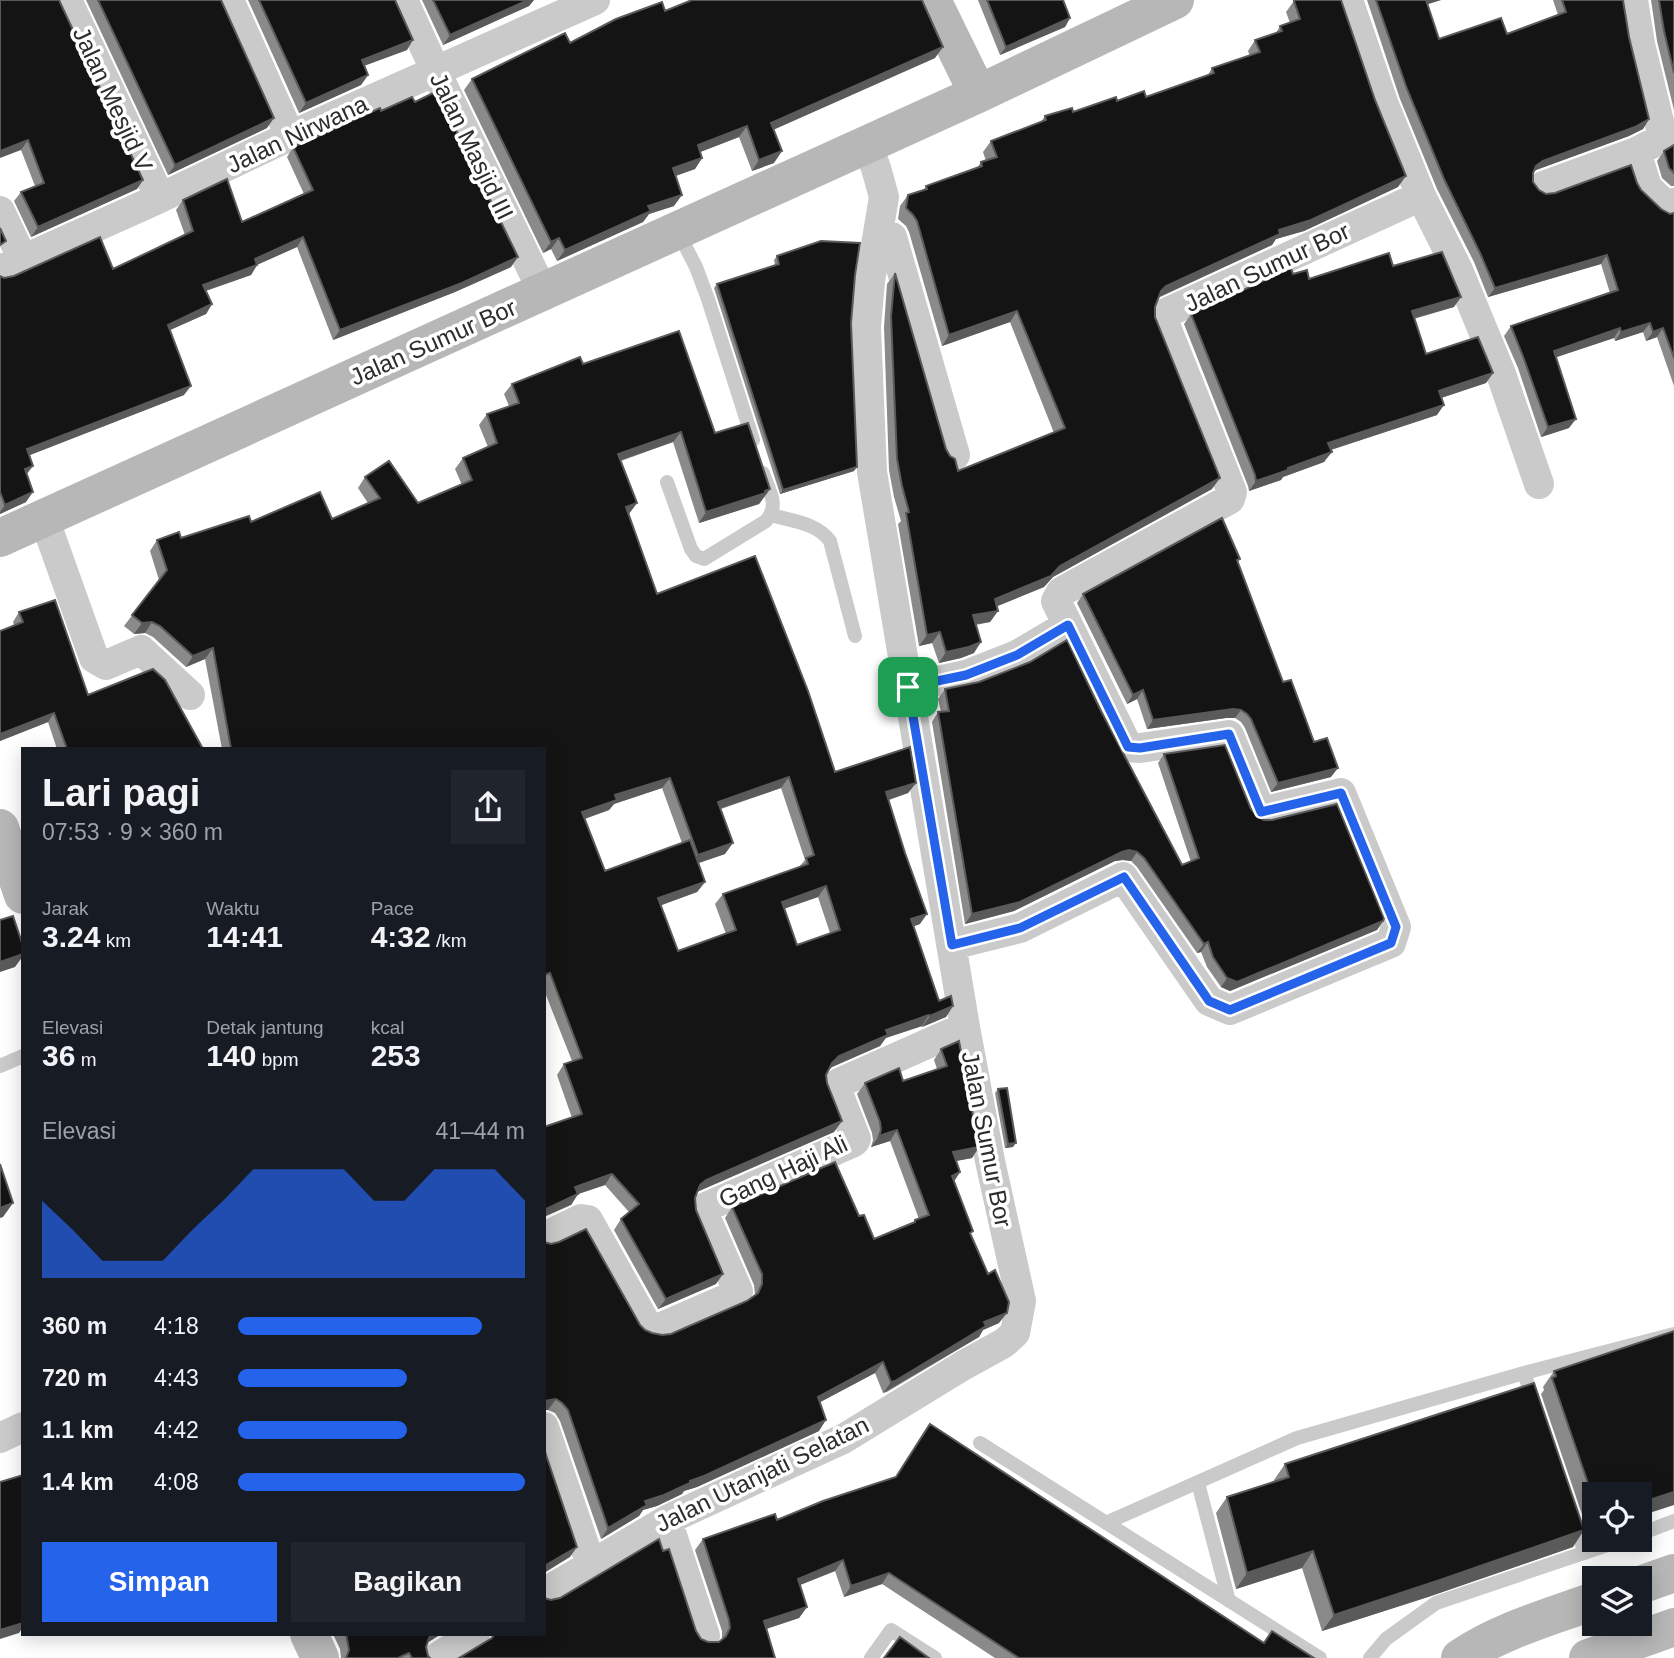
<!DOCTYPE html>
<html lang="id">
<head>
<meta charset="utf-8">
<style>
	body { margin:0; font-family:Helvetica,sans-serif; background:#20242c; color:#f1f3f6; height:100vh; display:flex; flex-direction:column; font-size:26px; white-space:nowrap }
	* { box-sizing:border-box; margin:0 }
	p { font-size:23px; color:#9ea1a6 }
	.icon { flex:none; width:38px; height:38px; fill:none; stroke:currentColor; stroke-width:2; stroke-linecap:round; stroke-linejoin:round }
	.map { position:relative; flex:1; overflow:hidden }
	.side { position:absolute; left:21px; top:747px; width:525px; height:889px; display:flex; flex-direction:column; background:#171b24; border-radius:0px; box-shadow:0 4px 18px #0003 }
	.side>* { flex:none }
	.buttons { position:absolute; left:1582px; top:1482px; display:grid; gap:14px }
	.buttons a { display:grid; place-items:center; width:70px; height:70px; border-radius:0px; background:#171b24; box-shadow:0 4px 18px #0003; font-size:35px }
	.pin { position:absolute; display:grid; place-items:center; width:60px; height:60px; color:#fff; margin:-30px; border-radius:14px; box-shadow:0 4px 10px #0006 }
	.round { display:grid; place-items:center; flex:none; width:74px; height:74px; border-radius:0px; background:#20242c }
	.head { display:flex; align-items:center; justify-content:space-between; height:119px; padding:0 21px }
	h1 { font-size:38px; font-weight:700; line-height:52px }
	.metrics { display:grid; grid-template-columns:repeat(3,1fr); gap:10px; height:119px; padding:7px 21px }
	.metrics div { display:grid; align-content:center }
	.metrics b { font-size:30px; font-weight:700 }
	.metrics small { font-size:19px; font-weight:400 }
	.metrics p { font-size:19px }
	.chart { height:196px; padding:14px 21px }
	.chart p { display:flex; justify-content:space-between }
	.chart svg { width:100%; height:126px; margin-top:7px; fill:#2563eb; opacity:.7 }
	.action { display:flex; gap:14px; margin-top:auto; padding:14px 21px }
	.action a { flex:1; height:80px; border-radius:0px; background:#2563eb; color:#fff; font-size:28px; font-weight:700; line-height:80px; text-align:center }
	.action a+a { background:#20242c; color:#f1f3f6 }
	ul { padding:0 21px; list-style:none; font-size:23px }
	li { display:grid; grid-template-columns:112px 84px 1fr; align-items:center; height:52px }
	li i { height:18px; border-radius:9px; background:#2563eb }
	.map>svg:first-child { display:block }
	.lines { fill:none; stroke-linecap:round; stroke-linejoin:round }
	.lane { stroke:#cacaca; stroke-width:14 }
	.street { stroke:#cacaca; stroke-width:30 }
	.secondary { stroke:#b7b7b7; stroke-width:38 }
	.wall { fill:#8a8a8a; fill-rule:evenodd }
	.shaded-wall { fill:#5a5a5a }
	.building { fill:#141414; stroke:#5a5a5a; stroke-width:2; fill-rule:evenodd }
	.route-casing { stroke:#fff; stroke-width:14 }
	.route { stroke:#2563eb; stroke-width:9 }
	.labels { text-anchor:middle; dominant-baseline:central; stroke-width:7; stroke-linejoin:round; paint-order:stroke }
	.street-label { font-size:24px; fill:#2d2d2d; stroke:#fff }
</style>
</head>
<body>
<div class="map">
<svg width="1674" height="1658" viewBox="0 0 1674 1658">
	<rect width="100%" height="100%" fill="#fff"/>
	<g class="lines">
		<path class="lane" d="M678,232L696,267L708,299L753,440
			M667,482L691,549L696,556L704,559L766,521C780,505 769,491 763,473
			M771,515C792,521 817,523 830,541L855,636
			M0,1066L23,1056
			M1524,1373L1674,1334
			M980,1443L1320,1658
			M1198,1483L1229,1601
			M1574,1521L1585,1553
			M1106,1523L1297,1438L1524,1373L1534,1403
			M1640,1534L1674,1521
			M871,1658L891,1630L935,1658
			M1370,1658L1386,1639L1436,1603L1622,1540"/>
		<path class="street" d="M67,0L160,198
			M229,0L290,136
			M403,0L436,72L543,292
			M1348,0L1384,105L1421,196L1458,270L1501,374L1539,484
			M1636,152L1647,187L1666,206L1674,203
			M1543,186L1636,152L1663,138L1640,44L1633,0
			M0,211L23,260
			M879,231L892,237L955,455
			M0,270L160,198L290,136L595,0
			M44,518L94,658L106,665L141,650L190,695
			M908,687L966,675L1017,655L1068,625
			M952,945L1020,928L1123,877L1209,1001L1230,1010L1391,943L1396,927L1341,793L1261,812L1229,735L1140,748L1128,747L1056,601L1061,592L1230,499L1232,492L1164,322L1166,313L1421,196
			M544,1237L581,1219L588,1220L648,1327L657,1329L733,1296L738,1291L704,1214L706,1207L854,1142L856,1139L836,1088L839,1083L965,1027
			M544,1427L591,1565
			M0,1438L23,1427
			M667,1520L705,1636
			M544,1593L667,1520L843,1439L964,1365L1004,1343L1015,1333L1021,1301L990,1161L965,1027L872,472L866,327L870,281L884,197L876,168L867,145
			M436,1658L475,1634"/>
		<path class="secondary" d="M932,0L978,94
			M0,538L978,94L1175,0
			M0,828L23,895
			M1640,1585L1674,1573
			M309,1634L320,1658
			M1460,1658C1500,1631 1549,1617 1594,1601
			M1588,1658L1674,1627"/>
	</g>
	<path class="wall" d="M0,0L143,180L137,189L31,237L14,201L21,192L35,186L21,150Z
		M86,0H221L267,128L168,175Z
		M248,0H395L407,50L364,66L368,75L361,85L299,113Z
		M422,0H534L529,6L443,45Z
		M978,0H1064L1063,1L1070,18L1065,27L1000,55Z
		M1367,0H1441L1427,4L1439,39L1507,34L1558,15L1553,0H1623L1629,37L1649,119L1643,129L1629,136L1536,170L1533,173V182L1539,190L1546,194L1637,183L1641,190L1661,209L1670,214L1674,213V386L1657,337L1646,341L1643,332L1615,341L1614,338L1556,357L1569,428L1541,437L1518,368L1504,336L1511,326L1610,293L1601,264L1488,297L1474,262L1437,189L1400,99Z
		M1651,0H1674V110L1657,41Z
		M1294,1L1398,187L1304,231L1276,239L1272,245L1158,298L1155,307V317L1212,489L1053,577L1044,587L997,606L998,611L990,622L976,625L974,653L961,658L939,663L932,643L919,646L898,524L901,521L894,497L889,470L884,327L887,284L895,273L946,449L958,471L1054,433L1010,322L942,346L909,232L906,226L898,219L900,206L908,195L924,190L926,186L977,168L981,162L986,161L983,152L991,141L1041,122L1045,116L1073,112L1117,101L1146,97L1208,75L1212,68L1250,56L1248,51L1255,40L1276,33L1280,26L1290,23L1286,12Z
		M665,11L935,58L774,129V163L752,171L739,137L700,152L702,158L695,169L676,176L674,206L649,214L643,222L557,261L551,249L543,253L464,90L472,79L570,43Z
		M415,102L511,267L455,292L333,340L297,247L257,265L251,275L206,291L212,304L206,314L170,330L184,395L29,455L27,474L26,502L0,514V276L4,278L113,269L185,235L176,210L183,200L242,222L304,194L287,157L293,147L381,111Z
		M1674,145V186H1671L1662,178L1657,161L1664,151Z
		M777,256L855,275L851,323L854,471L780,494L714,288L717,284L775,265L774,260Z
		M1393,266L1454,307L1414,319L1426,354L1493,373L1486,383L1441,398L1437,415L1331,450L1324,462L1283,477L1281,480L1249,491L1248,486L1184,324L1191,314L1293,274L1309,279Z
		M583,364L715,433L770,489L759,504L699,523L673,442L621,461L629,514L657,594L835,772L916,783L908,793L889,800L920,924L914,926L939,1001L953,1006L946,1017L922,1027V1026L885,1038L880,1046L832,1067L829,1070L826,1075L827,1083L842,1121L834,1132L697,1192L695,1198L696,1210L716,1284L658,1309L614,1230L621,1219L629,1212L605,1185L578,1194L571,1205L572,1118L557,1075L564,1064L572,1061L544,990V749H222L205,659L186,667L153,637L145,633L134,634L124,626L159,580L150,551L157,540L181,538L251,522L332,519L368,503L358,488L365,477L418,503L462,485L455,469L463,458L488,447L479,425L487,414L509,406L504,394L512,384ZM662,788L682,843L605,871L585,819L609,810L614,804ZM781,788L805,860L799,867L723,894L715,904L726,934L678,951L661,905L697,892L705,882L698,863L725,854L721,809ZM818,897L830,933L797,945L784,909Z
		M1240,559L1238,562L1283,682L1331,777L1271,792L1245,728L1241,722L1235,718H1226L1147,729L1137,699L1127,704L1077,603L1083,594Z
		M19,612L88,695L203,749H57L48,722L0,741V631L14,625L13,622Z
		M945,689L1101,711L1182,865L1191,862L1158,763L1164,754L1251,809L1257,816L1383,921L1377,930L1230,991L1221,987L1207,967L1201,952L1197,953L1137,867L1131,861L1123,860L1115,861L1014,911L965,924L932,722L938,712H941L938,699Z
		M941,1049L979,1147L972,1158L956,1161L960,1172L954,1181L999,1323L983,1330L979,1337L887,1392L883,1393L875,1373L820,1402L819,1431L697,1487L684,1491L682,1494L657,1506L643,1510L639,1516L601,1539L560,1421L555,1413L548,1410H544V1242L640,1325L645,1330L652,1333L662,1335L671,1334L747,1301L755,1295L754,1285L725,1218L732,1207L859,1216L874,1239L913,1223L915,1220L919,1219L890,1141L871,1147L873,1140L872,1133L857,1094L865,1083L903,1081L937,1069L934,1060Z
		M998,1089L1013,1147L1005,1148L995,1093Z
		M1554,1371L1594,1494V1530L1588,1532L1541,1394L1544,1390L1543,1387Z
		M1285,1464L1573,1547L1428,1597L1322,1631L1302,1568L1236,1589L1216,1513L1227,1497L1274,1482V1480Z
		M777,1520L1263,1643L1272,1631L1314,1658H995L882,1584L844,1597L835,1571L800,1585L807,1607L799,1618L766,1629L775,1658L491,1638L492,1634H544L551,1600L560,1598L663,1551L696,1631L701,1639L708,1642H719L722,1639V1631L695,1550L703,1539Z
		M333,1634H441L427,1643L426,1647L428,1656L430,1658H341L340,1649Z"/>
	<path class="shaded-wall" d="M528,0H534L529,6L443,45L450,35Z
		M1423,0H1441L1419,7Z
		M1070,18L1065,27L1000,55L1006,47Z
		M413,40L407,50L355,69L362,60Z
		M943,47L935,58L764,134L771,123Z
		M368,75L361,85L299,113L306,103Z
		M274,118L267,128L168,175L175,165Z
		M1649,119L1643,129L1629,136L1536,170L1529,175L1536,166L1543,161Z
		M747,126L739,137L690,156L698,145Z
		M28,140L21,150L0,158V151Z
		M782,151L774,163L752,171L759,160Z
		M702,158L695,169L666,179L673,168Z
		M1406,176L1398,187L1304,231L1276,239L1272,245L1159,297L1161,291L1166,286L1279,230Z
		M143,180L137,189L31,237L38,227Z
		M682,195L674,206L649,214L643,222L557,261L565,250L648,206Z
		M303,237L297,247L252,267L257,265L251,275L196,294L203,285Z
		M559,238L551,249L543,253L551,242Z
		M1607,255L1601,264L1488,297L1495,288Z
		M518,257L511,267L455,292L333,340L340,330Z
		M1461,297L1454,307L1404,321L1412,311Z
		M212,304L206,314L161,334L168,325Z
		M1017,311L1010,322L942,346L949,335Z
		M1650,323L1643,332L1615,341L1621,332Z
		M1620,328L1614,338L1548,360L1554,351Z
		M1663,328L1657,337L1646,341L1653,332Z
		M1493,373L1486,383L1432,401L1439,391Z
		M191,386L184,395L20,459L27,449Z
		M1444,405L1437,415L1321,453L1328,443Z
		M1576,419L1569,428L1541,437L1548,427Z
		M681,432L673,442L610,464L618,454Z
		M1332,452L1324,462L1283,477L1281,480L1249,491L1256,481Z
		M33,466L26,475L25,469Z
		M857,467L854,471L780,494L783,490Z
		M1220,478L1212,489L1053,577L1044,587L988,610L995,599L1060,566Z
		M770,489L759,504L699,523L706,512Z
		M33,492L26,502L0,514V512L5,505Z
		M637,503L629,514L626,507Z
		M998,611L990,622L965,626L973,615Z
		M152,622L145,633L134,634L142,623Z
		M940,632L932,643L919,646L927,635Z
		M981,642L974,653L961,658L939,663L946,652Z
		M213,648L205,659L186,667L193,656Z
		M1143,690L1137,699L1127,704L1133,695Z
		M1233,709L1241,710L1235,718H1226L1147,729L1153,720Z
		M54,713L48,722L0,741V734Z
		M1338,768L1331,777L1271,792L1278,783Z
		M789,777L781,788L710,812L718,802Z
		M670,778L662,788L614,804L609,810L575,822L582,812L615,795Z
		M916,783L908,793L879,803L886,792Z
		M733,843L725,854L690,866L698,855Z
		M1129,850L1137,852L1131,861L1123,860L1115,861L1014,911L965,924L972,914L1122,852Z
		M705,882L697,892L651,909L658,898Z
		M826,886L818,897L774,912L782,902Z
		M927,914L920,924L904,930L911,919Z
		M1383,921L1377,930L1230,991L1221,987L1227,978Z
		M1208,942L1201,952L1197,953L1204,944Z
		M23,954V956L15,967L0,972V962Z
		M953,1006L946,1017L922,1027L930,1016Z
		M929,1015L922,1026L886,1038L880,1046L832,1067L825,1073L832,1063L839,1056L886,1030Z
		M842,1121L834,1132L699,1191L692,1196L700,1185L706,1180Z
		M897,1130L890,1141L871,1147L879,1136Z
		M1016,1143L1013,1147L1005,1148L1008,1144Z
		M979,1147L972,1158L945,1163L953,1152Z
		M960,1172L953,1183L952,1176Z
		M612,1174L605,1185L578,1194L571,1205L544,1217V1210L575,1187Z
		M13,1203L3,1217L0,1218V1208Z
		M723,1274L716,1284L658,1309L666,1299Z
		M1007,1313L999,1323L983,1330L979,1337L883,1393L891,1382L984,1322Z
		M883,1362L875,1373L811,1407L818,1397Z
		M556,1399L548,1410H544V1401Z
		M826,1420L819,1431L697,1487L684,1491L682,1494L657,1506L643,1510L639,1516L601,1539L608,1528L645,1501Z
		M1674,1492V1505L1640,1516V1503Z
		M1594,1524V1530L1588,1532Z
		M1584,1530L1573,1547L1428,1597L1322,1631L1334,1615Z
		M577,1547L570,1557L544,1573V1566Z
		M1313,1551L1302,1568L1236,1589L1247,1573Z
		M843,1560L835,1571L790,1589L798,1579Z
		M889,1573L882,1584L844,1597L851,1586Z
		M807,1607L799,1618L757,1632L764,1621Z
		M23,1623V1627L19,1633L0,1639V1630Z
		M432,1634H441L427,1643L429,1638Z"/>
	<path class="building" d="M0,0H59L143,180L38,227L21,192L44,183L28,140L0,151Z
		M98,0H221L274,118L175,165Z
		M259,0H395L413,40L362,60L368,75L306,103Z
		M433,0H528L450,35Z
		M692,0H922L943,47L771,123L782,151L759,160L747,126L698,145L702,158L673,168L682,195L648,206L651,211L565,250L559,238L551,242L472,79L565,33L570,43L616,19L662,2L665,11Z
		M987,0H1063L1070,18L1006,47Z
		M1296,0H1341L1375,100L1406,176L1311,220L1279,230L1280,234L1166,286L1161,291L1155,307V317L1220,478L1060,566L1051,576L995,599L998,611L973,615L981,642L969,647L946,652L940,632L927,635L906,513L909,512L902,486L897,459L891,316L895,273L946,449L950,456L955,459L958,471L1065,428L1017,311L949,335L917,221L913,215L906,208L908,195L927,189L926,186L982,166L981,162L997,157L991,141L1046,120L1045,116L1072,108L1073,112L1116,97L1117,101L1144,91L1146,97L1214,73L1212,68L1260,52L1255,40L1282,31L1280,26L1300,19L1294,1Z
		M1376,0H1426L1439,39L1501,18L1507,34L1566,12L1562,0H1623L1629,37L1649,119L1635,127L1543,161L1536,166L1533,173V182L1539,190L1546,194L1555,193L1631,165L1637,183L1641,190L1661,209L1670,214L1674,213V358L1663,328L1653,332L1650,323L1621,332L1620,328L1554,351L1576,419L1548,427L1524,359L1511,326L1618,290L1607,255L1495,288L1480,253L1444,179L1407,89Z
		M1659,0H1674V73L1664,31Z
		M437,91L518,257L462,283L340,330L303,237L255,259L257,265L203,285L212,304L168,325L191,386L27,449L33,466L25,469L33,492L5,505L0,492V276L4,278L14,276L100,237L113,269L193,231L183,200L227,179L242,222L313,190L293,147L380,108L381,111L412,97L415,102Z
		M1674,145V173L1669,168L1664,151Z
		M0,228L6,241L0,245Z
		M821,241L860,243L855,275L851,323L857,467L783,490L717,284L779,264L777,256Z
		M1442,252L1461,297L1412,311L1426,354L1478,337L1493,373L1439,391L1444,405L1328,443L1332,452L1288,468V470L1256,481L1255,475L1191,314L1291,268L1293,274L1307,270L1309,279L1389,253L1393,266Z
		M679,331L715,433L748,423L770,489L765,491L766,493L706,512L681,432L618,454L637,503L626,507L657,594L755,556L808,691L835,772L910,747L916,783L886,792L905,853L927,914L911,919L939,1001L951,996L953,1006L930,1016L929,1015L886,1030L888,1035L839,1056L832,1063L826,1075L827,1083L842,1121L706,1180L700,1185L695,1198L696,1210L723,1274L666,1299L621,1219L639,1204L612,1174L575,1187L578,1194L544,1210V1127L582,1114L564,1064L582,1058L550,973L544,975V749H231L213,648L193,656L160,626L152,622L142,623L132,615L167,570L157,540L179,532L181,538L249,516L251,522L320,492L332,519L380,498L365,477L389,461L418,503L472,480L463,458L497,443L487,414L519,403L512,384L580,357L583,364ZM789,777L814,855L806,858L808,864L723,894L736,930L678,951L658,898L705,882L690,840L605,871L582,812L617,800L615,795L670,778L698,855L733,843L718,802ZM826,886L840,930L797,945L782,902Z
		M1222,518L1240,559L1237,560L1283,682L1291,680L1314,742L1327,738L1338,768L1278,783L1251,719L1247,714L1241,710L1233,709L1153,720L1143,690L1133,695L1083,594Z
		M55,600L88,695L153,669L165,680L203,749H67L54,713L0,734V631L23,622L19,612Z
		M1067,640L1101,711L1182,865L1199,858L1164,754L1225,745L1251,809L1257,816L1264,820H1272L1337,804L1384,918L1383,921L1237,982L1227,978L1213,957L1208,942L1204,944L1144,858L1137,852L1129,850L1122,852L1020,902L972,914L938,712L949,711L945,689L979,682L1030,662Z
		M13,916L23,946V954L0,962V920Z
		M959,1041L979,1147L953,1152L960,1172L952,1176L973,1231L970,1233L988,1274L995,1270L1009,1302L1007,1313L984,1322L986,1326L895,1381L891,1382L883,1362L818,1397L826,1420L704,1476L690,1481V1483L664,1495L645,1501L647,1505L608,1528L568,1410L562,1403L556,1399L544,1401V1242L551,1244L559,1242L586,1229L640,1325L645,1330L652,1333L662,1335L671,1334L747,1301L758,1293L762,1284V1274L732,1207L835,1162L859,1216L864,1215L874,1239L915,1222V1220L929,1215L897,1130L879,1136L881,1130L880,1122L865,1083L899,1068L903,1081L947,1066L941,1049Z
		M1007,1088L1016,1143L1008,1144L998,1089Z
		M0,1164L13,1203L0,1208Z
		M1674,1331V1492L1640,1503V1494H1594V1501L1552,1378L1556,1376L1554,1371Z
		M1534,1383L1584,1530L1440,1580L1334,1615L1313,1551L1247,1573L1227,1497L1289,1477L1285,1464Z
		M930,1424L1264,1643L1272,1631L1314,1658H1019L889,1573L851,1586L843,1560L798,1579L807,1607L764,1621L775,1658H459L492,1638L495,1634H544V1598L551,1600L560,1598L659,1539L663,1551L669,1549L696,1631L701,1639L708,1642H719L726,1636L730,1628L729,1620L703,1539L775,1514L777,1520L823,1501L896,1477Z
		M544,1449L577,1547L544,1566Z
		M23,1475V1623L0,1630V1482Z
		M346,1634H432L429,1638L426,1647L428,1656L430,1658H412L409,1653L398,1658H346L349,1650Z
		M900,1637L929,1658H884Z"/>
	<g class="lines">
		<g class="route-casing">
			<path id="route" d="M1068,625L1128,747L1140,748L1229,734L1261,812L1341,793L1396,927L1391,943L1230,1010L1209,1001L1124,877L1020,928L952,945L908,687L966,675L1017,655Z"/>
		</g>
		<use href="#route" class="route"/>
	</g>
	<g class="labels">
		<g class="street-label">
			<text transform="translate(113 99) rotate(65)">Jalan Mesjid V</text>
			<text transform="translate(297 134) rotate(-25)">Jalan Nirwana</text>
			<text transform="translate(472 146) rotate(64)">Jalan Masjid III</text>
			<text transform="translate(1267 267) rotate(-25)">Jalan Sumur Bor</text>
			<text transform="translate(433 342) rotate(-24)">Jalan Sumur Bor</text>
			<text transform="translate(987 1139) rotate(79)">Jalan Sumur Bor</text>
			<text transform="translate(783 1171) rotate(-25)">Gang Haji Ali</text>
			<text transform="translate(762 1474) rotate(-26)">Jalan Utanjati Selatan</text>
		</g>
	</g>
</svg>
<div class="buttons">
<a><svg class="icon" aria-label="locate" viewBox="0 0 24 24"><circle cx="12" cy="12" r="6"/><path d="M12 2v4M12 18v4M2 12h4M18 12h4"/></svg></a>
<a><svg class="icon" aria-label="layers" viewBox="0 0 24 24"><path d="M12 4l9 5-9 5-9-5zM3 14l9 5 9-5"/></svg></a>
</div>
<div class="pin" style="left:908px;top:687px;background:#1e9e55"><svg class="icon" aria-label="arrive" viewBox="0 0 24 24"><path d="M6 21V4h12l-3 4 3 4H6"/></svg></div>
<section class="side">
<div class="head"><div><h1>Lari pagi</h1><p>07:53 · 9 × 360 m</p></div><a class="round"><svg class="icon" aria-label="share" viewBox="0 0 24 24"><path d="M12 15V3M7 8l5-5 5 5M5 13v7h14v-7"/></svg></a></div>
<div class="metrics">
<div><p>Jarak</p><b>3.24<small> km</small></b></div>
<div><p>Waktu</p><b>14:41</b></div>
<div><p>Pace</p><b>4:32<small> /km</small></b></div>
</div>
<div class="metrics">
<div><p>Elevasi</p><b>36<small> m</small></b></div>
<div><p>Detak jantung</p><b>140<small> bpm</small></b></div>
<div><p>kcal</p><b>253</b></div>
</div>
<div class="chart"><p><span>Elevasi</span>41–44 m</p>
<svg viewBox="0 0 160 44" preserveAspectRatio="none"><path d="M0 44V17L10 27L20 38L30 38L40 38L50 27L60 17L70 6L80 6L90 6L100 6L110 17L120 17L130 6L140 6L150 6L160 17V44z"/></svg>
</div>
<ul>
<li><b>360 m</b>4:18<i style="width:85%"></i></li>
<li><b>720 m</b>4:43<i style="width:59%"></i></li>
<li><b>1.1 km</b>4:42<i style="width:59%"></i></li>
<li><b>1.4 km</b>4:08<i style="width:100%"></i></li>
</ul>
<div class="action"><a>Simpan</a><a>Bagikan</a></div>
</section>
</div>
</body>
</html>
